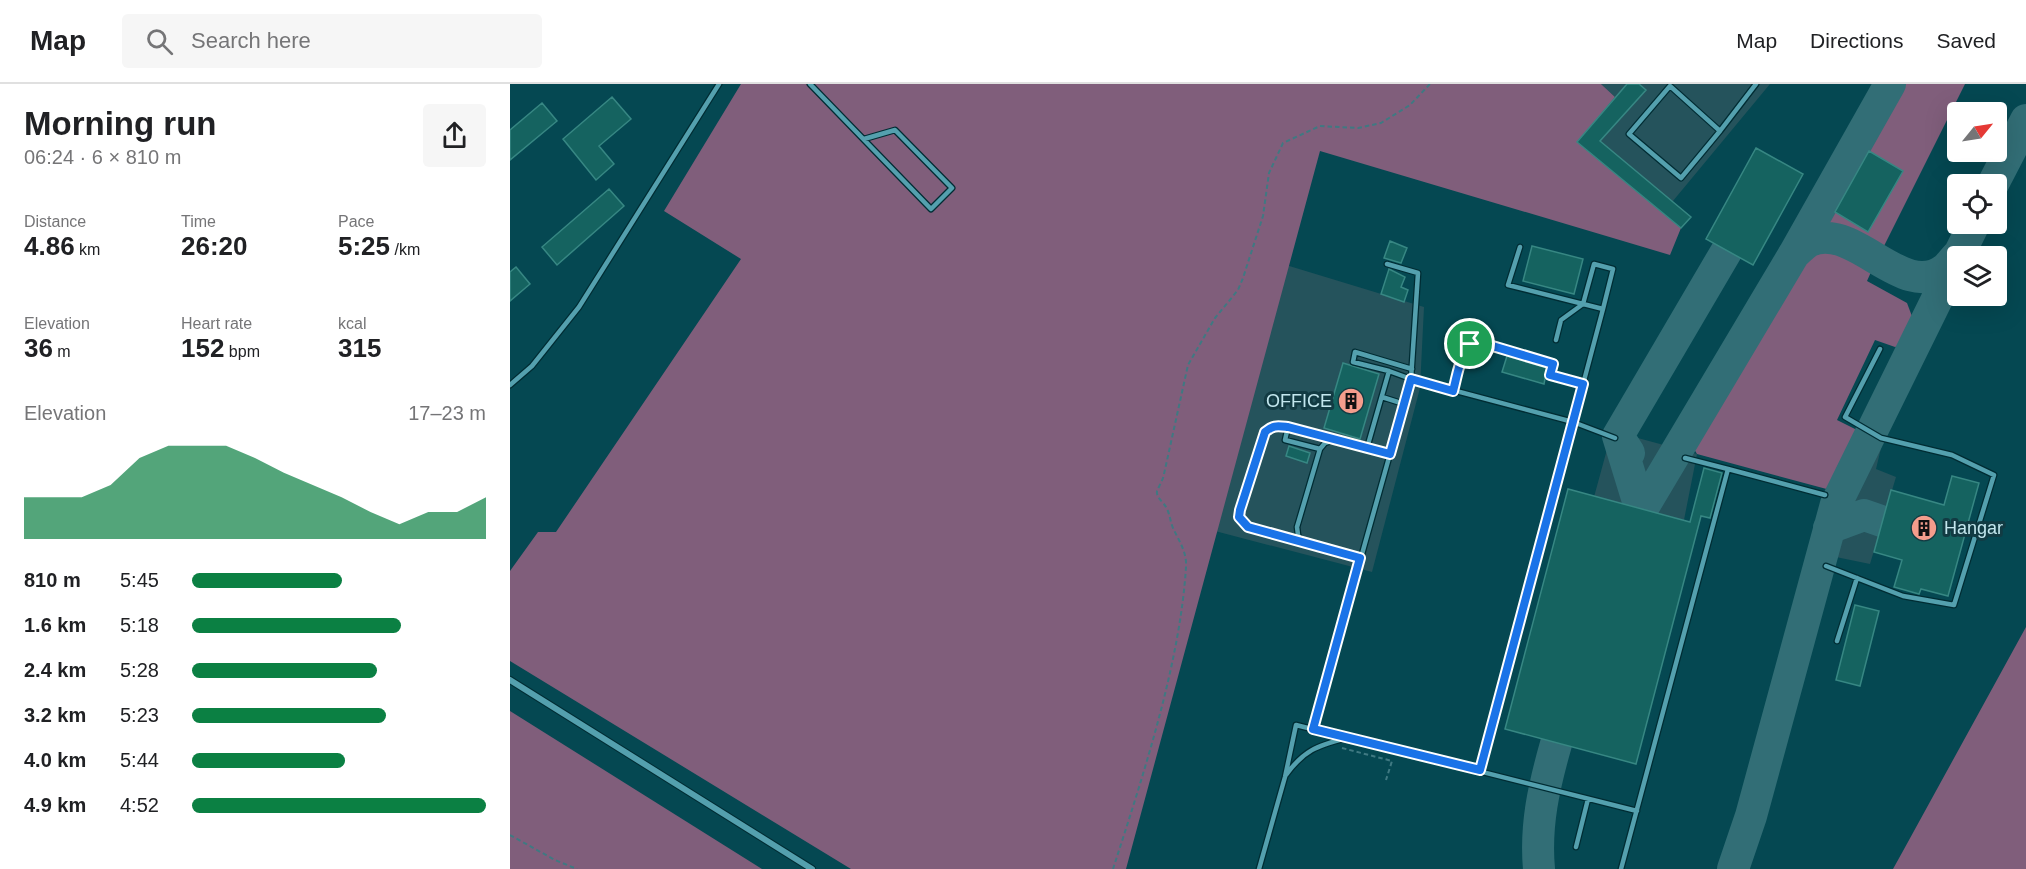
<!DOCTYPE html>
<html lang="en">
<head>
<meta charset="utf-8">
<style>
	body { margin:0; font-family:Helvetica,sans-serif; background:#f6f6f6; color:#202124; height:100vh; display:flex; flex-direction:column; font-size:22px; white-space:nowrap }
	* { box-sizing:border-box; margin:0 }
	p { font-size:20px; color:#757577 }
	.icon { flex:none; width:33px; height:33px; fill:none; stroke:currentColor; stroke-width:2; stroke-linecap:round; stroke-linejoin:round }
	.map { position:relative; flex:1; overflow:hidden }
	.details { display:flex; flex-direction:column; background:#fff; width:510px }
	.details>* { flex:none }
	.needle { width:39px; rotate:60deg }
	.buttons { position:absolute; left:1437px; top:18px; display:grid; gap:12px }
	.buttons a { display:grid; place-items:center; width:60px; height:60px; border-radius:6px; background:#fff; box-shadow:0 6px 24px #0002; font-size:30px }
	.pin { position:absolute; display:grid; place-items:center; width:51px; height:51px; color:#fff; margin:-26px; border:3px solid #fff; border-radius:50%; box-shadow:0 2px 6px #0007 }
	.round { display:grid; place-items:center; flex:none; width:63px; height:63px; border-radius:6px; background:#f6f6f6 }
	.head { display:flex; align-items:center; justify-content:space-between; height:102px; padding:0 24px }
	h1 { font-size:33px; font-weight:700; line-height:45px }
	.metrics { display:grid; grid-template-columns:repeat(3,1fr); gap:9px; height:102px; padding:6px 24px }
	.metrics div { display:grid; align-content:center }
	.metrics b { font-size:26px; font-weight:700 }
	.metrics small { font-size:16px; font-weight:400 }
	.metrics p { font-size:16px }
	.chart { height:168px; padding:12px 24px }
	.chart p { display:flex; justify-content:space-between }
	.chart svg { width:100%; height:108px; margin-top:6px; fill:#0b8043; opacity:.7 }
	ul { padding:0 24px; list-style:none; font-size:20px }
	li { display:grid; grid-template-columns:96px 72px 1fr; align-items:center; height:45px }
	li i { height:15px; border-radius:8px; background:#0b8043 }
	header { display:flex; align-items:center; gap:36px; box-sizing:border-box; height:84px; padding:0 30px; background:#fff; border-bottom:2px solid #e0e0e0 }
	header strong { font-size:28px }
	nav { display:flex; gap:33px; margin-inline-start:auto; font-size:21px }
	.search { width:420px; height:54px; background:#f6f6f6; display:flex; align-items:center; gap:15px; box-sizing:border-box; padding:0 21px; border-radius:6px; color:#757577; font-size:22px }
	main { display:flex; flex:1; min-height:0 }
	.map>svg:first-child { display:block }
	.built { fill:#25535c }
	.green { fill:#805e7b }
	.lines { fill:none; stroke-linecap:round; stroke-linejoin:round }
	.taxiway { stroke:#326e76; stroke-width:32 }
	.building { fill:#156360; stroke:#378783; stroke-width:1.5 }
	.lane-casing { stroke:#002c33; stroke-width:7 }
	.street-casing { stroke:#002c33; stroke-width:8 }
	.path { stroke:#3f7982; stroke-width:2; stroke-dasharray:4.5 3; stroke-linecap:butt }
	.lane { stroke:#54a0ae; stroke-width:4.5 }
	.street { stroke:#54a0ae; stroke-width:6 }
	.route-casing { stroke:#fff; stroke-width:12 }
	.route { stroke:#1a73e8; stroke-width:8 }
	.labels { text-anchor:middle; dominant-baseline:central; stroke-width:6; stroke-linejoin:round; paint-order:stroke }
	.poi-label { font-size:18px; fill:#c3e7ee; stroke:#123b43; text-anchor:end }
</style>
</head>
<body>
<header>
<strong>Map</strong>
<div class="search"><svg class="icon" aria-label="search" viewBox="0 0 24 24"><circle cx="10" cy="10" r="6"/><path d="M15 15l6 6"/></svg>Search here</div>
<nav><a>Map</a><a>Directions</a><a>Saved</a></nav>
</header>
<main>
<section class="details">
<div class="head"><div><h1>Morning run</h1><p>06:24 · 6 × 810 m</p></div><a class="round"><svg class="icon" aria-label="share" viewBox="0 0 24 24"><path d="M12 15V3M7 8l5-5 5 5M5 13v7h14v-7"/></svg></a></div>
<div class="metrics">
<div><p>Distance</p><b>4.86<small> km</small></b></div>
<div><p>Time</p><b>26:20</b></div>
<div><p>Pace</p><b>5:25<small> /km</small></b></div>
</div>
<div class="metrics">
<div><p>Elevation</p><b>36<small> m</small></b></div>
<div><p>Heart rate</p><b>152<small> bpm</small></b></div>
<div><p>kcal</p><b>315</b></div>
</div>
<div class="chart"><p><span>Elevation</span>17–23 m</p>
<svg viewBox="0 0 160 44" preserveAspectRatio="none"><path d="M0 44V27L10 27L20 27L30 22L40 11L50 6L60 6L70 6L80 11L90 17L100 22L110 27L120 33L130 38L140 33L150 33L160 27V44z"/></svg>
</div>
<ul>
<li><b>810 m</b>5:45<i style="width:51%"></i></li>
<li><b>1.6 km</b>5:18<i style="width:71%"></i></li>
<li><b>2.4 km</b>5:28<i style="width:63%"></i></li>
<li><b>3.2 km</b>5:23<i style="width:66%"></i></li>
<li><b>4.0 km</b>5:44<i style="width:52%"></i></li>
<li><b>4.9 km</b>4:52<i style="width:100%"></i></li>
</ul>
</section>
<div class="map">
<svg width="1516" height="785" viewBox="0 0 1516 785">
	<rect width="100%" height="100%" fill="#054852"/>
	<path class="built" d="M1091,0H1260L1153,129L1067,58L1105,13Z
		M776,181L914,223L910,304L862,488L705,447Z
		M1102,347L1187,370L1174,436L1084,413Z
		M1366,357L1372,360L1366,385L1386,393L1360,480L1321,472L1336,418Z"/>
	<path class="green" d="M231,0H1091L1105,13L1068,58L1171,144L1160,171L810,67L616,785H341L0,577V487L28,448H46L231,175L154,127Z
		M1386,0H1455L1373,164L1364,166L1310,136Z
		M1312,162L1318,166L1320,163L1330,168L1332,166L1357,179L1355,184L1361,188L1357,197L1397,219L1406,243L1396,260L1385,263L1365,256L1327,336L1347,346L1351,357L1324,407L1187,370L1180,358L1288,178L1291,180L1295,172L1299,175L1304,166L1307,168Z
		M1516,543V785H1383L1393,767Z
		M0,627L252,785H0Z"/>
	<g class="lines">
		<path class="taxiway" d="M1483,100L1516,36
			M1284,170C1288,167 1293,161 1298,158C1343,134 1392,219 1435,185C1439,182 1443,176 1447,172
			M1108,352L1131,427L1284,170L1380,0
			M1119,369L1108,352L1216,168
			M1319,444L1354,431L1377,439
			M1029,785C1025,741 1034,702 1046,660
			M1223,785L1241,732L1326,420L1464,140"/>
	</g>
	<path class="building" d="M1117,0H1129L1136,6L1090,57L1181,133L1171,144L1067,58Z
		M102,13L121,35L89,62L104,80L86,96L53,55Z
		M32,19L47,37L0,76V46Z
		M1246,64L1293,90L1243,181L1196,155Z
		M1359,67L1393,87L1358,148L1325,128Z
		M99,105L114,122L47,181L32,163Z
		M880,157L897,164L891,179L874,174Z
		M1022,162L1073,175L1064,210L1013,197Z
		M6,183L20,200L0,217V188Z
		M879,185L895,193L891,203L898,206L894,218L871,210Z
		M997,272L1037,284L1034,300L992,288Z
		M833,279L869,290L850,355L814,344Z
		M779,362L800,369L797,379L776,372Z
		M1194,384L1212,389L1200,434L1191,432L1126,680L995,645L1058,405L1180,438Z
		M1442,392L1469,399L1438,512L1411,505L1409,510L1384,503L1392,476L1364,468L1381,406L1434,421Z
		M1345,521L1369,527L1350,602L1326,596Z"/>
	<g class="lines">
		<g class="lane-casing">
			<path id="lane" d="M300,0L421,125L442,104L385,46L354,55
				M1160,2L1210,47L1171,94L1119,50Z
				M1210,47L1246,0
				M1010,163L998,201L1093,225L1103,185L1084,180L1073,220L1051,236L1046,256
				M877,180L908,189L901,295L879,287
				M1093,225L1063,338L1105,354
				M0,301L22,282L69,223L209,0
				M943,307C948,290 950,263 969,258L1043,280L1040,291L1073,300
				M872,313L894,320
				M778,343L765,341L755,348L730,426L729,433L738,443L850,474
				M857,364L879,287L843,278L845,268L902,285
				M810,365L775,356L778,343L880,370
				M1175,374L1218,385
				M793,460L788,451L787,443L810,365L815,359L824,356
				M1316,482L1393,512L1444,521L1484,391L1442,371L1371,354L1335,333L1370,265
				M1327,557L1347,494
				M803,645L901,295L1063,338L970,686
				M776,691C794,666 807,662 836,654
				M1066,763L1078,715
				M749,785L775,693L786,641L1127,727
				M1111,785L1218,385L1315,411"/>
		</g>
		<g class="street-casing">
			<path id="street" d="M0,596L302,785"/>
		</g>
		<path class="path" d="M832,664L882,677L876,696
			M0,751L45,776L67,785
			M603,785C633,692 670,580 676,483C677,468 669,457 663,444C660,437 660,430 656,423C653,418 646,413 647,407C649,402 653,396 654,390L678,281L705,234L728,206L733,194L753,132L759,89L773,59L810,42L848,44L871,39L900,21L920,0"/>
		<use href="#lane" class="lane"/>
		<use href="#street" class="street"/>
	</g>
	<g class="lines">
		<g class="route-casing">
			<path id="route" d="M969,258L1043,280L1040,291L1073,300L970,686L803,645L850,474L738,443L729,433L730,426L755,348C763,341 767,342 778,343L880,370L901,295L943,307C948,290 950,262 969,258Z"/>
		</g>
		<use href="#route" class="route"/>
	</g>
	<defs>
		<g id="building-disc" transform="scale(1.35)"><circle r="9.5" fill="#f49d8c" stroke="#123b43"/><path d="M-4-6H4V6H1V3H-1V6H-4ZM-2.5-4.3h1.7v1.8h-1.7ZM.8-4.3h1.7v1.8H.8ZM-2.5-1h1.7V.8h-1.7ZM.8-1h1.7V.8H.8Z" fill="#111"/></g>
	</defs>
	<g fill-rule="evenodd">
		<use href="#building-disc" x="841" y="317"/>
		<use href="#building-disc" x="1414" y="444"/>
	</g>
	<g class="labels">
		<g class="poi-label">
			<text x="822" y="317">OFFICE</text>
			<text x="1434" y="444" text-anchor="start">Hangar</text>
		</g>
	</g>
</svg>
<div class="buttons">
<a><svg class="needle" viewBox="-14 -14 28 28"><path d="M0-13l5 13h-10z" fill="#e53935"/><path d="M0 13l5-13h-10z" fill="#757577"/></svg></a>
<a><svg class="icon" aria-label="locate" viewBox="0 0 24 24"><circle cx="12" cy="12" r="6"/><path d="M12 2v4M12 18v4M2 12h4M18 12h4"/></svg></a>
<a><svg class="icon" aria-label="layers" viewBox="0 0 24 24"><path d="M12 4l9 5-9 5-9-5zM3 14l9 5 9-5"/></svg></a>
</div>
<div class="pin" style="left:960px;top:260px;background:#1e9e55"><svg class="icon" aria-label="arrive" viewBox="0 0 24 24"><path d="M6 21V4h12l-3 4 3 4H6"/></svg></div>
</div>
</main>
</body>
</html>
